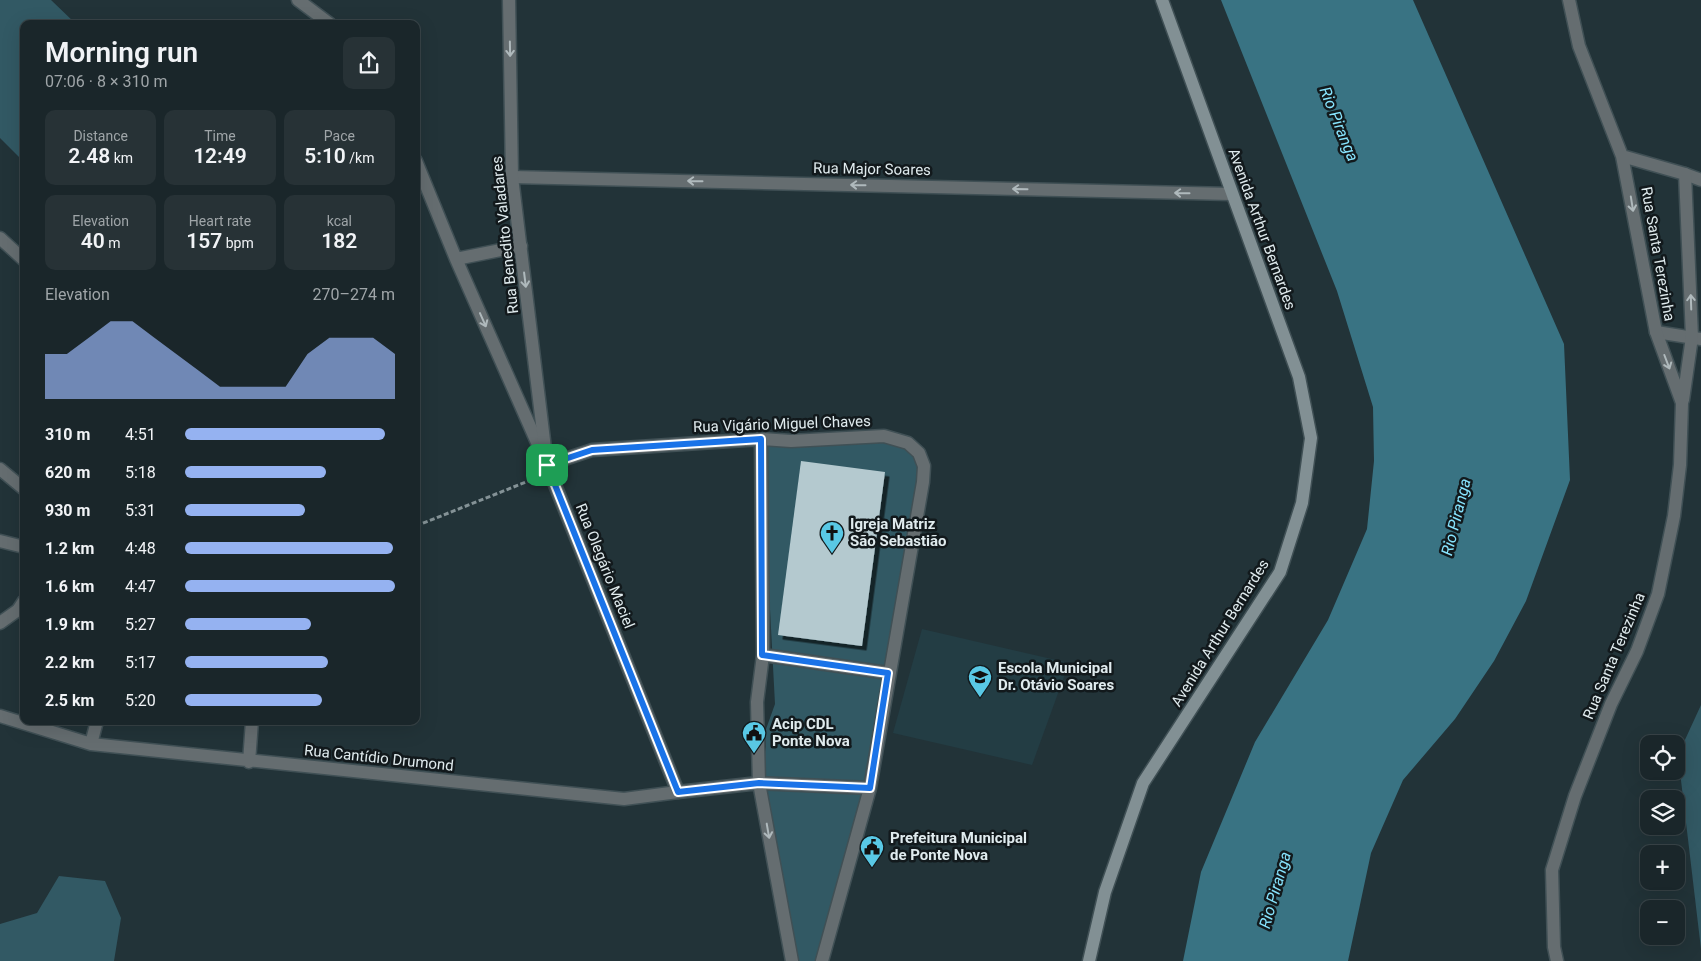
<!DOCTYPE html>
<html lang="en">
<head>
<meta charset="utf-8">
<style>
	body { margin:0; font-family:Roboto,sans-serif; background:#273236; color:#f1f3f6; height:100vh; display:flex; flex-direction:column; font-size:19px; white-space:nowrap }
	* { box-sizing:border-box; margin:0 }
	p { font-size:16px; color:#9fa5a8 }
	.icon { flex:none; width:28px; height:28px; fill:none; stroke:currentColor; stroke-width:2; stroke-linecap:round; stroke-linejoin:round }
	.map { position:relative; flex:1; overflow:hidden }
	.panel { position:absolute; left:20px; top:20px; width:400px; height:705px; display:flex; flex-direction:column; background:#1a262a; border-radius:10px; box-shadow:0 5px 20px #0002,0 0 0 1px #384347 }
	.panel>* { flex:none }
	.tools { position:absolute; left:1640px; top:735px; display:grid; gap:10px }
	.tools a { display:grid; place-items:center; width:45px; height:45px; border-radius:10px; background:#1a262a; box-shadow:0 5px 20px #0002,0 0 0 1px #384347; font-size:25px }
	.pin { position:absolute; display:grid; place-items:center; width:42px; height:42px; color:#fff; margin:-21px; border-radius:10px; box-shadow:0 2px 8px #0006 }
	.round { display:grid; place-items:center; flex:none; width:52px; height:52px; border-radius:10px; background:#273236 }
	.head { display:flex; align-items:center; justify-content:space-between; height:85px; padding:0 25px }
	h1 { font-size:28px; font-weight:600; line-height:38px }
	.figures { display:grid; grid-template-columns:repeat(3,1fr); gap:8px; height:85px; padding:5px 25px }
	.figures div { display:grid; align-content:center; border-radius:10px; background:#273236; text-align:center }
	.figures b { font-size:21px; font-weight:600 }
	.figures small { font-size:14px; font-weight:400 }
	.figures p { font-size:14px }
	.chart { height:140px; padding:10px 25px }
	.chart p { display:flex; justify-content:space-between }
	.chart svg { width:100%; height:90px; margin-top:5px; fill:#95b2f1; opacity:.7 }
	ul { padding:0 25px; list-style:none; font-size:16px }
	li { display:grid; grid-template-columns:80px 60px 1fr; align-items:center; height:38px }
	li i { height:12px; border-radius:6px; background:#95b2f1 }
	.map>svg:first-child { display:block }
	.built { fill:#233d44 }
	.green { fill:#325964 }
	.water { fill:#397383 }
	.building { fill:#b4c9cf; filter:url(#shadow) }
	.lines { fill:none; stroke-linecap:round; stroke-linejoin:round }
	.minor-casing { stroke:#405055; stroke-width:15 }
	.tertiary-casing { stroke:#405055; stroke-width:15 }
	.secondary-casing { stroke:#405055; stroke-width:15 }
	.path { stroke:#849296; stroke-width:3; stroke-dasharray:5 2.5; stroke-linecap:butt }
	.minor { stroke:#656d70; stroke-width:12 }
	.tertiary { stroke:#656d70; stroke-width:12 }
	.secondary { stroke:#829094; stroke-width:12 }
	.oneway { stroke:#afb9bc }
	.route-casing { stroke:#fff; stroke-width:10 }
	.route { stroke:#1a73e8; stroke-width:6 }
	.labels { text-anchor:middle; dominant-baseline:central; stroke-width:5; stroke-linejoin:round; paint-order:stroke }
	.street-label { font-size:15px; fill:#e0ebee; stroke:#12191c }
	.poi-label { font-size:15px; font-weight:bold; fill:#e0ebee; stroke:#12191c; text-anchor:start }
	.water-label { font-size:16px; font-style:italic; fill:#87e4fe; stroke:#12191c }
</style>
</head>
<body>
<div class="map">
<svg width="1701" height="961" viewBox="0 0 1701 961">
	<defs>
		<filter id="shadow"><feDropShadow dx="4.5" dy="4.5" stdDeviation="0" flood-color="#0009"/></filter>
	</defs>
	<rect width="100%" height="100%" fill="#223338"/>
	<path class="built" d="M922,629L1069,663L1032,765L893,733Z"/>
	<path class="green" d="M0,0H51L76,24H24V162L0,138Z
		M761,439L902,440L924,474L870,788L822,961H794L759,783L766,747L765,732L775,704Z
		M1701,705V949L1678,755Z
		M59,876L105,881L121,918L114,961H0V924L37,913Z"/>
	<path class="water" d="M1221,0H1413L1564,344L1570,480L1526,601L1494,661L1455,719L1403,780L1371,853L1348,961H1183L1201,872L1255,742L1328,620L1367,529L1374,461L1373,407L1337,291Z"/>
	<path class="building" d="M801,461L885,472L862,646L778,635Z"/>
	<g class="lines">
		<g class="minor-casing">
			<path id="minor" d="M298,0L330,24
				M416,161L456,259L547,465L592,450L761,439L791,441L884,436L908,443L919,453L924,466L923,482L870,788L822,961
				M1685,174L1701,180
				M512,177L1231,194
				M0,238L24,260
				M456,259L521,246
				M1656,332L1701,339
				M761,439L763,655L757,702L759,783L870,788
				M0,469L24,489
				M0,541L24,547
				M0,623L18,610L24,601
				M763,655L888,673
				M0,716L91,744L624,799L678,792
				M91,744L97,721
				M249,762L252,721"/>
		</g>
		<g class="tertiary-casing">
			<path id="tertiary" d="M509,0L512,177L547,465L678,792L759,783L792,961
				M1622,156L1685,174L1692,337L1683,400
				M1557,961L1554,947L1552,870L1575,796L1611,704L1637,651L1658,594L1674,516L1680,465L1682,403L1656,332L1622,156L1579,46L1569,0"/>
		</g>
		<g class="secondary-casing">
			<path id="secondary" d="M1089,961L1105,892L1143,783L1280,572L1302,503L1311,438L1299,377L1162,0"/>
		</g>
		<path class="path" d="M416,526L531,480"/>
		<use href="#minor" class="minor"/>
		<use href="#tertiary" class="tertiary"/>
		<use href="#secondary" class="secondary"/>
	</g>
	<defs><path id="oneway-shaft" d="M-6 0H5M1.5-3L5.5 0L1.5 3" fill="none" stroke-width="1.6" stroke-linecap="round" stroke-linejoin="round" transform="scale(1.25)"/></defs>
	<g class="oneway">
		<use href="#oneway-shaft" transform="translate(510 49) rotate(89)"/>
		<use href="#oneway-shaft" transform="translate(695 181) rotate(-179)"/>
		<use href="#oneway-shaft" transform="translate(858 185) rotate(-179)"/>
		<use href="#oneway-shaft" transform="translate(1020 189) rotate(-179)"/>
		<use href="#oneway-shaft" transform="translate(1182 193) rotate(-179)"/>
		<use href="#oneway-shaft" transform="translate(1632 204) rotate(81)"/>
		<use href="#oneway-shaft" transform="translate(525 280) rotate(83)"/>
		<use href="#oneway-shaft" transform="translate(1691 302) rotate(-92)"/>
		<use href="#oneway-shaft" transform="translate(483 320) rotate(66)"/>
		<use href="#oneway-shaft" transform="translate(1667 362) rotate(69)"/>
		<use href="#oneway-shaft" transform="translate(768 831) rotate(80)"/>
	</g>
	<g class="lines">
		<g class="route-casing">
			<path id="route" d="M761,439L762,655L888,673L870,788L759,783L678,792L547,465L592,450Z"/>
		</g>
		<use href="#route" class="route"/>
	</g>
	<defs>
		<g id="church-pin" transform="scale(1.25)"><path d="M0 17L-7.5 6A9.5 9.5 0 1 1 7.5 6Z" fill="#59c8e5" stroke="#12191c"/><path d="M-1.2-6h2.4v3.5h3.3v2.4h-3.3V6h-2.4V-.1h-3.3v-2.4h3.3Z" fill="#111"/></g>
		<g id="school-pin" transform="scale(1.25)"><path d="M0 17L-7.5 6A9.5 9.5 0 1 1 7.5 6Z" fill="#59c8e5" stroke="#12191c"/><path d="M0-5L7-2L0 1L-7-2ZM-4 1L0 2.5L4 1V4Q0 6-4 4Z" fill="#111"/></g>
		<g id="civic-pin" transform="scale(1.25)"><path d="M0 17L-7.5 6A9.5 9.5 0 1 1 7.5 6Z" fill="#59c8e5" stroke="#12191c"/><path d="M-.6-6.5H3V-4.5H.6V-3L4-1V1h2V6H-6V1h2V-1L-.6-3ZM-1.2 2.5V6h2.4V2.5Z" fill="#111"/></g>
	</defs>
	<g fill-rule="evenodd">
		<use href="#church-pin" x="832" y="533"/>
		<use href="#school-pin" x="980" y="677"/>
		<use href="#civic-pin" x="754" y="733"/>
		<use href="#civic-pin" x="872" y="847"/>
	</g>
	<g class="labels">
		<g class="street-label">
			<text transform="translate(872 169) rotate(1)">Rua Major Soares</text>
			<text transform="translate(1262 229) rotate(70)">Avenida Arthur Bernardes</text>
			<text transform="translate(505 235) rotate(-96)">Rua Benedito Valadares</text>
			<text transform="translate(1658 254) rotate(80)">Rua Santa Terezinha</text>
			<text transform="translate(782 424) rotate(-2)">Rua Vigário Miguel Chaves</text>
			<text transform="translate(605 566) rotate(68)">Rua Olegário Maciel</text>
			<text transform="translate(1220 633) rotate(-58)">Avenida Arthur Bernardes</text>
			<text transform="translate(1614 656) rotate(-67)">Rua Santa Terezinha</text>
			<text transform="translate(379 758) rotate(6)">Rua Cantídio Drumond</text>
		</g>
		<g class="poi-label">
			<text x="850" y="524">Igreja Matriz<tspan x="850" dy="17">São Sebastião</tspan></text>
			<text x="998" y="668">Escola Municipal<tspan x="998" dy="17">Dr. Otávio Soares</tspan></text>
			<text x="772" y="724">Acip CDL<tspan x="772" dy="17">Ponte Nova</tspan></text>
			<text x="890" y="838">Prefeitura Municipal<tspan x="890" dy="17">de Ponte Nova</tspan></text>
		</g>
		<g class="water-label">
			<text transform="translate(1339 124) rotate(68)">Rio Piranga</text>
			<text transform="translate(1456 517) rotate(-76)">Rio Piranga</text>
			<text transform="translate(1275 890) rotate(-74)">Rio Piranga</text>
		</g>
	</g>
</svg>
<div class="tools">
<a><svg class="icon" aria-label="locate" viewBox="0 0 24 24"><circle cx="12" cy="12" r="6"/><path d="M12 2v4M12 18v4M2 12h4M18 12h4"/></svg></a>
<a><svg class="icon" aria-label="layers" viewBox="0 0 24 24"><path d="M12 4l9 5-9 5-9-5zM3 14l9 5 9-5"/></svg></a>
<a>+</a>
<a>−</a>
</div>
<div class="pin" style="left:547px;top:465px;background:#1e9e55"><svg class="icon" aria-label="arrive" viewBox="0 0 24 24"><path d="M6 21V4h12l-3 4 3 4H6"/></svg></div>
<section class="panel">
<div class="head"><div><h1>Morning run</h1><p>07:06 · 8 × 310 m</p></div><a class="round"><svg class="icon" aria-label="share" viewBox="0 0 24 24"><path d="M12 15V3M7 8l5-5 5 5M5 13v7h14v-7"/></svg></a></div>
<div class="figures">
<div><p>Distance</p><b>2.48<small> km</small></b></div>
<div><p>Time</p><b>12:49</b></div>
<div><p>Pace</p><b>5:10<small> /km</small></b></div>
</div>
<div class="figures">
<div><p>Elevation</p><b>40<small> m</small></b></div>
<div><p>Heart rate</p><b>157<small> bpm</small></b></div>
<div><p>kcal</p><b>182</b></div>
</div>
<div class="chart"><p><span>Elevation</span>270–274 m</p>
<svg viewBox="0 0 160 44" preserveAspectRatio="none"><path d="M0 44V22L10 22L20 14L30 6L40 6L50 14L60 22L70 30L80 38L90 38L100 38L110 38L120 22L130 14L140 14L150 14L160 22V44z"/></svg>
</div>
<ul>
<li><b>310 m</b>4:51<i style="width:95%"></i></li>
<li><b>620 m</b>5:18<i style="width:67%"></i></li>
<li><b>930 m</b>5:31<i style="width:57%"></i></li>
<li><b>1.2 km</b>4:48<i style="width:99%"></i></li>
<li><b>1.6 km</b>4:47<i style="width:100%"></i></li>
<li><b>1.9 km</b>5:27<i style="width:60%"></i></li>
<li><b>2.2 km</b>5:17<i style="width:68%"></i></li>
<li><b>2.5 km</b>5:20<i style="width:65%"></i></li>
</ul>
</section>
</div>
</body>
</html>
